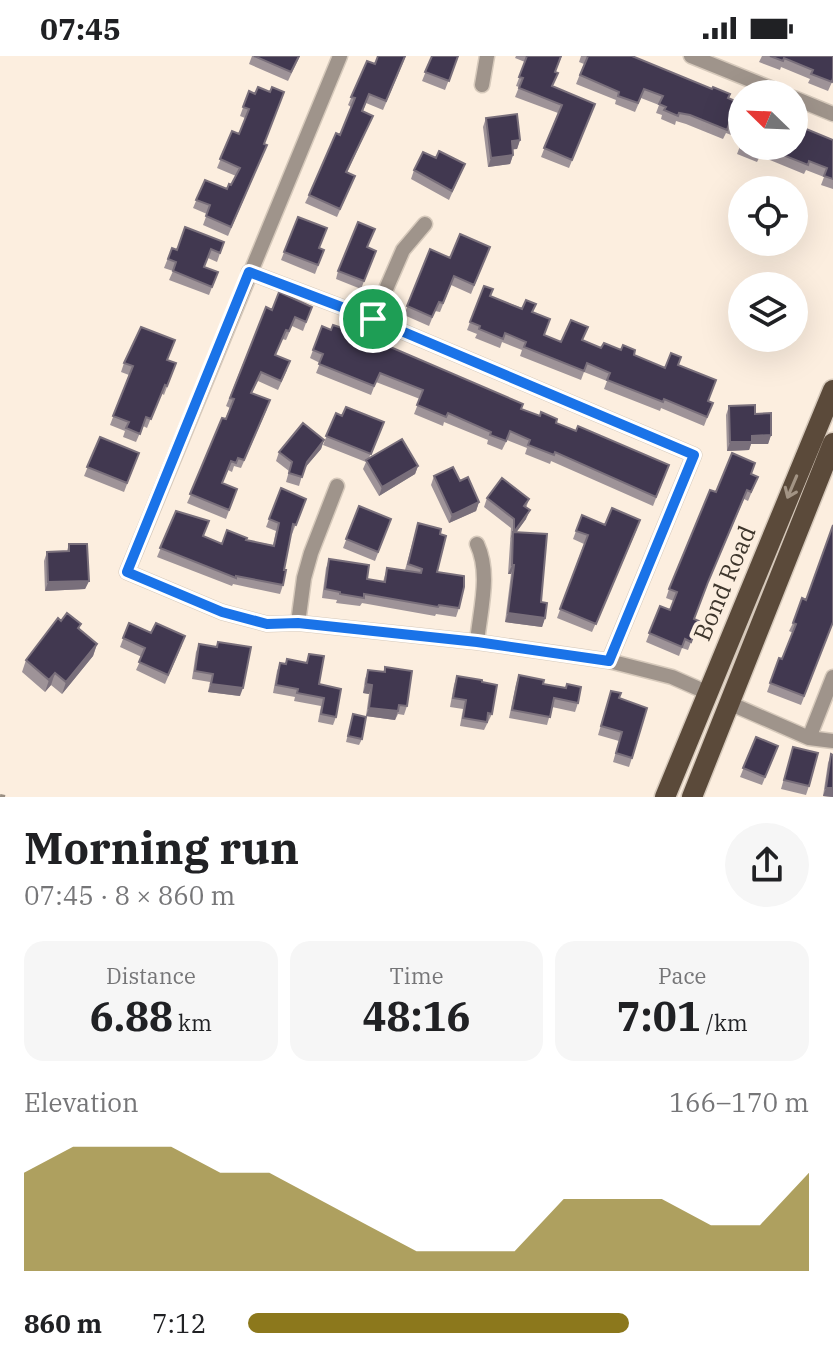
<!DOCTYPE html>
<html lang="en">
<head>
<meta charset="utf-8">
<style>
	body { margin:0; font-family:"IBM Plex Serif",serif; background:#f6f6f6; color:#202124; height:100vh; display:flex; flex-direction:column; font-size:30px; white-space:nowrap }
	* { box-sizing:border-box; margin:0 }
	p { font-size:26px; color:#757577 }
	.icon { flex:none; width:44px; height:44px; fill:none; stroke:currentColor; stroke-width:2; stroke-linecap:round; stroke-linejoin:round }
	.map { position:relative; height:741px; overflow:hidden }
	.panel { display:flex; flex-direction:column; background:#fff; flex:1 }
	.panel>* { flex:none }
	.needle { width:52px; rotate:293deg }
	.tools { position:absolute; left:728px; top:24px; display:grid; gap:16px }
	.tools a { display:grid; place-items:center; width:80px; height:80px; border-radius:50%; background:#fff; box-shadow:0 8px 32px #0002; font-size:40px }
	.pin { position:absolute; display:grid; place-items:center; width:68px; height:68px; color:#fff; margin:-34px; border:4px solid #fff; border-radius:50%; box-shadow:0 2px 8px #0007 }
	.round { display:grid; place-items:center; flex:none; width:84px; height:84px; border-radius:42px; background:#f6f6f6 }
	.head { display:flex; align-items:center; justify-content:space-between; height:136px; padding:0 24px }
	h1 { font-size:44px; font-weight:700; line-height:60px }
	.figures { display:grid; grid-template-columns:repeat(3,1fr); gap:12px; height:136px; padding:8px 24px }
	.figures div { display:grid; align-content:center; border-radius:20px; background:#f6f6f6; text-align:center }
	.figures b { font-size:40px; font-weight:700 }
	.figures small { font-size:22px; font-weight:400 }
	.figures p { font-size:22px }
	.chart { height:224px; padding:16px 24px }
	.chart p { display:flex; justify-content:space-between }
	.chart svg { width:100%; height:144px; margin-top:8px; fill:#8c781c; opacity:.7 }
	ul { padding:0 24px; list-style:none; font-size:26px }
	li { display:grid; grid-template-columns:128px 96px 1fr; align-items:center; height:60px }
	li i { height:20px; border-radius:10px; background:#8c781c }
	.status { display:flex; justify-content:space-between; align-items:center; height:56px; padding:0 40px; background:#fff; direction:ltr }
	.status svg { height:22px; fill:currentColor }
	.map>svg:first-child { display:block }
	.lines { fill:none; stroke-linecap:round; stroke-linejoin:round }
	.minor-casing { stroke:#d6c9bb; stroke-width:17 }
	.primary-casing { stroke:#d6c9bb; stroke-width:23 }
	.minor { stroke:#9f948b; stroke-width:14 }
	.primary { stroke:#5b4a3a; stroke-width:20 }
	.rail { stroke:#9a8f83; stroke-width:4; stroke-dasharray:10 10; stroke-linecap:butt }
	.wall { fill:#9e9398 }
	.shaded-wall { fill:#796f7b }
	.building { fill:#413850; stroke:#796f7b; stroke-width:2 }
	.oneway { stroke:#a39484 }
	.route-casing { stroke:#fff; stroke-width:16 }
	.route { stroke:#1a73e8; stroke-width:10 }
	.labels { text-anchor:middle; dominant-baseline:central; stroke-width:8; stroke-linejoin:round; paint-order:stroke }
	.street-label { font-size:24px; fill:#3e362c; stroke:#fceedf }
</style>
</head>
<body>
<div class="status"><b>07:45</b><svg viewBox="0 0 49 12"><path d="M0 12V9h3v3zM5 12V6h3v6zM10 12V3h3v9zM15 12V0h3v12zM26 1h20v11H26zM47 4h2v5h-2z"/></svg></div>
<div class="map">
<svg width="833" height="741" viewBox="0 0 833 741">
	<rect width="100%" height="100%" fill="#fceedf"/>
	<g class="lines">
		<g class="minor-casing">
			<path id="minor" d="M340,0L127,516L222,556L267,568L298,567L477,586L609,605L672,621L706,636
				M691,0L785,38
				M482,29L487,0
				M794,42L833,58
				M249,216L373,263L694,399L609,605
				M373,263L403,194L425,168
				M298,567L304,522L311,497L337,430
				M477,586C480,554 491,518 477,488
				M729,647L809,682L833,685
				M809,682L833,621"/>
		</g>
		<g class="primary-casing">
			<path id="primary" d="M665,741L833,334
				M692,741L833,387"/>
		</g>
		<use href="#minor" class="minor"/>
		<use href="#primary" class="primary"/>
		<path class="rail" d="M0,740L5,741"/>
	</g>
	<path class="wall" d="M252,0H300L288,25L249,8Z
		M406,0L383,54L366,47L363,55L373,60L347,117L355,120L337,161L305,147L309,139L340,79L351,51L348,49L367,5L375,8Z
		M432,0H458L445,34L422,25Z
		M516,0H562L555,16L552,31L595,48L569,112L541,101L558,57L515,41L519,31L516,30L525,6L515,2Z
		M581,0H632L742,48V83L726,77L723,83L686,68L676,65L675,69L661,63L662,59L656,57L659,49L641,42L635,56L615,48L616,44L576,28L584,8L579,6Z
		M762,0H833V24L828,35L808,27L810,23L781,11L780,14L759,6Z
		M249,35L264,88L267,89L228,180L203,169L207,158L193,152L205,124L227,133L231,129L236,120L217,112L232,75L239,78L245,62L240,60Z
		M486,62L520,84L517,93H513V99L510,108L488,111L483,71Z
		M833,84V133L821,129L824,121L806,114L804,118L760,100L757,106L737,98L742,85Z
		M436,102L465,108L449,144L411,123L414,114Z
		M298,161L319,192L324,194L315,218L281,204Z
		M224,186L217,206L208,202L204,211L218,216L209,239L169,224L173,215L164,212L172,192L177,194Z
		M490,191L471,238L451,229L440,256L435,255L429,270L404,259L430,193L450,202Z
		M367,192L376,195L361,233L336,223L338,215Z
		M484,230L490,240L533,256L544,279L561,286L583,284L601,292L634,299L665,312L678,309L708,345L713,347L704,370L661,352L660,355L604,333L607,325L584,316L581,324L520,300L522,294L502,286L500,292L475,282L477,278L467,274Z
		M266,251L272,254L312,251L303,275L292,270L286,284L282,283L275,299L287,314L278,334L258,325L252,337L267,353L241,412L234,410L232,416L228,414L222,427L237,433L226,463L187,447L230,352L226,350Z
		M322,270L556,367L669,409L653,450L551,405L550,408L525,398L527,392L507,384L502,394L487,388L488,384L444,366L443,370L414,358L420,343L376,326L371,339L316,317L320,307L310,302Z
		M168,304L176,307L164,339L161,337L147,372L143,370L136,386L123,381L125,375L110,369L129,319L121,316L124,307Z
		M729,350L755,358L771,379L768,388H751L749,394L727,395L726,359Z
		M336,357L342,360L384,366L369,402L418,410L415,418L379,440L363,413L366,406L323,389Z
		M100,381L139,397L124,436L84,420Z
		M324,384L321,393L304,413L299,430L286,426L289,415L276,405L279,396Z
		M751,418L758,421L748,445L744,443L704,535L694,563L699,565L688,594L682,592L679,600L646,586L660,550L670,554L674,545L666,542L669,533L716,436Z
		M434,420L460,425L479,446L476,455L449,467L431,429Z
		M281,432L306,443L292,478L291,477L284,514L283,529L280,538L233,528L232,530L157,501L176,455L203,480L222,488L246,484L273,489L276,475L266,471Z
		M487,442L529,443L526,452V463L516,476L545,562L542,571L505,566L511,518H508L511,472L484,451Z
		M359,450L391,463L375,505L343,492Z
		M582,459L605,469L637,473L592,576L557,562L584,488L573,483Z
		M418,467L440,478L437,516L459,552L456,561L436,558L435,560L362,547L360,550L336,547L337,544L322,542L326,512L329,503L367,523L383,526L387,512L405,514Z
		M69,488L89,525L85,533L45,535L44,505L47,496L67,495Z
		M61,565L81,568L79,573L97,588L93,600L62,638L51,629L45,636L22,616L26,604Z
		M833,566L801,649L767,636L779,602L782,603L793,577L789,575L793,567Z
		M129,567L182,589L165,628L136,614L142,601L120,591Z
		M218,586L240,640L208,636L210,626L192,623L196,596L199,588L216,591Z
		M309,598L319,628L336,661L333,669L318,666L321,650L294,645L295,641L273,637L277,615L280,607L285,608L287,603L306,607Z
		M385,611L407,650L404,659L398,658L395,664L366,660L369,638L363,637L365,623L368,614L383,616Z
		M519,619L543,628L578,647L575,656L552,651L547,669L509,662L516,628Z
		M457,620L482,626L492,658L484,674L460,670L463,653L450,651L454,629Z
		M611,635L619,642L632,702L629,711L613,706L619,685L598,679Z
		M353,658L362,683L359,689L346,686Z
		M756,681L778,690L762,729L740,721Z
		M793,691L809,730L806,739L781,733Z
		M831,698L833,741L823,740L828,707Z"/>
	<path class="shaded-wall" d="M520,84L517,93L508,94L512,85Z
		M513,99L510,108L488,111L491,102Z
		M771,379L768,388H751L749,394L727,395L730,386L752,380Z
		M324,384L321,393L303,414L307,406Z
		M418,410L415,418L379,440L382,431Z
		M479,446L476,455L449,467L452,459Z
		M530,454L526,463L513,481V476L510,484L514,476Z
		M512,509H514L511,518H508Z
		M89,525L85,533L45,535L48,526Z
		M508,557L545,562L542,571L505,566Z
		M97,588L93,600L62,638L66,626Z
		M55,617L51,629L45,636L49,624Z
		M211,628L243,632L240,640L208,636Z
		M366,628L372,629L369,638L363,637Z
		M369,652L398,655L395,664L366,660Z
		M826,732H833V741L823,740Z"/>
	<path class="building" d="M254,0H299L291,16Z
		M378,0H405L386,45L369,38L362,55L373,60L346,116L355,120L340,153L309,139L336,77L340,79L355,42L351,41L367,5L375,8Z
		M432,0H458L449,25L425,16Z
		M527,0H561L555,16L558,17L552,30L595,48L572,104L544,92L562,49L519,32L523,22L519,21Z
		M588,0H632L712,33L713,31L730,38L728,42L742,48V73L729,68L727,74L690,59L679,57L678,60L664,54L666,51L659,48L663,40L644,33L638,47L618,40L619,36L580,19Z
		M770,0H833V22L832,26L811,18L813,14L784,2L783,5Z
		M258,31L270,36L272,31L284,36L264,88L267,89L231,171L206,160L210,149L196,144L205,124L227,133L229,128L231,129L240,112L220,103L232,75L239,78L249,53L243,51L249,35L255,38Z
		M517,58L520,84L512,85L513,99L491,102L486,62Z
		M794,68L833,84V123L824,120L827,112L809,105L808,109L763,91L760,97L740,89L742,85V90H794Z
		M439,95L465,108L452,135L414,114L423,96L436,102Z
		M298,161L327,172L319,192L324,194L318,209L284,196Z
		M358,166L375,173L367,191L376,195L364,225L338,215Z
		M185,171L224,186L220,197L211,193L204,211L218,216L212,231L173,215L176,206L168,203L172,192L177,194Z
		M460,178L490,191L474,229L454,220L443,247L439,246L432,261L407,250L430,193L450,202Z
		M484,230L493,233L490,240L522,253L526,244L536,248L532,256L550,263L544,279L561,286L571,264L588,271L582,284L601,292L604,287L621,294L623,289L635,294L634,299L665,312L671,297L681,301L678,309L716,324L708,345L713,347L707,361L664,343L663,346L607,324L610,317L587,307L584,315L524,291L526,286L505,277L503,283L479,273L480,270L470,266Z
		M279,236L312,251L306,266L295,261L289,275L286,274L275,299L290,305L281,325L261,316L251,337L270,344L244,404L238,402L236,407L231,405L222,427L237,433L229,454L190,438L222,362L226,363L234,343L230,342L266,251L272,254Z
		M333,269L360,278L523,348L521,353L540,360L541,356L557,363L556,367L576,375L578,370L669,409L656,441L555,396L554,399L528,389L530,384L510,375L506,385L490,379L491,376L448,357L446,361L417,349L423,334L380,317L374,330L319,308L323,298L313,294L322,270L331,274Z
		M141,271L175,284L167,304L176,307L167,330L165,329L151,363L146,361L140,378L126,372L129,366L113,360L133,310L124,307Z
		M755,349V358L771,357V379L752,380V386H730L729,350Z
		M346,351L384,366L371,398L326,380L336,357L342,360Z
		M303,367L324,384L307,406L302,421L289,417L292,406L279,396Z
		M100,381L139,397L127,427L87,411Z
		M402,383L418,410L382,431L366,404Z
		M732,397L755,407L751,418L758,421L751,436L747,434L708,526L694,563L699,565L691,586L685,583L682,591L649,577L660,550L670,554L677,536L669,533L710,434L716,436Z
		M453,411L460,425L468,421L479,446L452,459L434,420Z
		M502,422L529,443L524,450L530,454L514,476V463L487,442Z
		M281,432L306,443L296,469L293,468L284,514H286L283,529L236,520V522L160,492L176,455L209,465L203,480L222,488L227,474L247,482L246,484L274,490L279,467L269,463Z
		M359,450L391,463L378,496L346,483Z
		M612,452L640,464L596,568L560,553L588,479L576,475L582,459L605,469Z
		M418,467L441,473L440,478L446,480L437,516L464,520V531L459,552L439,549L438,551L364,538V542L340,538V536L325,533L329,503L369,509L367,523L385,526L387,512L421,517L422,513L408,508Z
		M833,469V566L804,640L770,627L779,602L782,603L796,568L793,567L802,542L806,544Z
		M513,476L547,478L541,546L547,547L545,562L508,557L514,509H512Z
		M69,488H87L89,525L48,526L47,496L69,495Z
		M67,557L81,568L78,572L97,588L66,626L55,617L49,624L26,604L58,562L61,565Z
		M129,567L151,577L156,567L185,580L168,619L139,606L145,592L123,582Z
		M218,586L251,591L243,632L211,628L213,618L195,615L199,588L217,591Z
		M309,598L324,600L319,628L341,633L336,661L321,658L324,642L297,637L298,633L276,629L280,607L286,608L287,603L307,607Z
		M385,611L412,615L407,650L399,649L398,655L369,652L372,629L366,628L368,614L385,616Z
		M519,619L544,624L543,628L566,632L567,628L581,631L578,647L554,642L550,661L512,654Z
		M457,620L482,624V626L497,629L492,658L488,657L487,666L463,662L466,644L453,642Z
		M611,635L621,637L619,642L647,652L632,702L616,697L622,676L601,670Z
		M353,658L366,661L362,683L348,680Z
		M756,681L778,690L765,721L743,712Z
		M793,691L818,697L809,730L784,724Z
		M831,698L833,699V732H826Z"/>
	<defs><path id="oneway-shaft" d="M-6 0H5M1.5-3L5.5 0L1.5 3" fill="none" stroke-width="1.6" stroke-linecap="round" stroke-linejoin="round" transform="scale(2)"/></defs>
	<use class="oneway" href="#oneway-shaft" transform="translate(792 431) rotate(113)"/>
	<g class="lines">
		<g class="route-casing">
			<path id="route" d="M249,216L373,263L694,399L609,605L477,586L298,567L267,568L222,556L127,516Z"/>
		</g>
		<use href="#route" class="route"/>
	</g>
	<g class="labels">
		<g class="street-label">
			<text transform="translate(724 527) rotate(-67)">Bond Road</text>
		</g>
	</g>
</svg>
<div class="tools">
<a><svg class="needle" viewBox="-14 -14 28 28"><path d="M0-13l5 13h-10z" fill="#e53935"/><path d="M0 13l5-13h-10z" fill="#757577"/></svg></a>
<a><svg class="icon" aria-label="locate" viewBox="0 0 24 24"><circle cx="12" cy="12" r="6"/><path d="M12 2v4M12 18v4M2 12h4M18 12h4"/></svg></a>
<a><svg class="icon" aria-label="layers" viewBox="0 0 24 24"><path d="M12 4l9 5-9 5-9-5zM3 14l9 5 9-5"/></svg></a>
</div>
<div class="pin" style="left:373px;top:263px;background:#1e9e55"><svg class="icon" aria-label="arrive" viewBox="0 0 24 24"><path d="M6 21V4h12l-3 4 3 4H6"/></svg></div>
</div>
<section class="panel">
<div class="head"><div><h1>Morning run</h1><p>07:45 · 8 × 860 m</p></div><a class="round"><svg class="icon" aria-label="share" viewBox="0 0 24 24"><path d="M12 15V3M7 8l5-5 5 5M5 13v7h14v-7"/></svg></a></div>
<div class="figures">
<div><p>Distance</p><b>6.88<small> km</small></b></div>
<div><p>Time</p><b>48:16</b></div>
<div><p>Pace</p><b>7:01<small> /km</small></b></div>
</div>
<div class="chart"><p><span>Elevation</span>166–170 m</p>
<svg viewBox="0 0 160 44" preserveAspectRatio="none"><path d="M0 44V14L10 6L20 6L30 6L40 14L50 14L60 22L70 30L80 38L90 38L100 38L110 22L120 22L130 22L140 30L150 30L160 14V44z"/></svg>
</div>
<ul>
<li><b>860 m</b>7:12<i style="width:68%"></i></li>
</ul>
</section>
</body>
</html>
